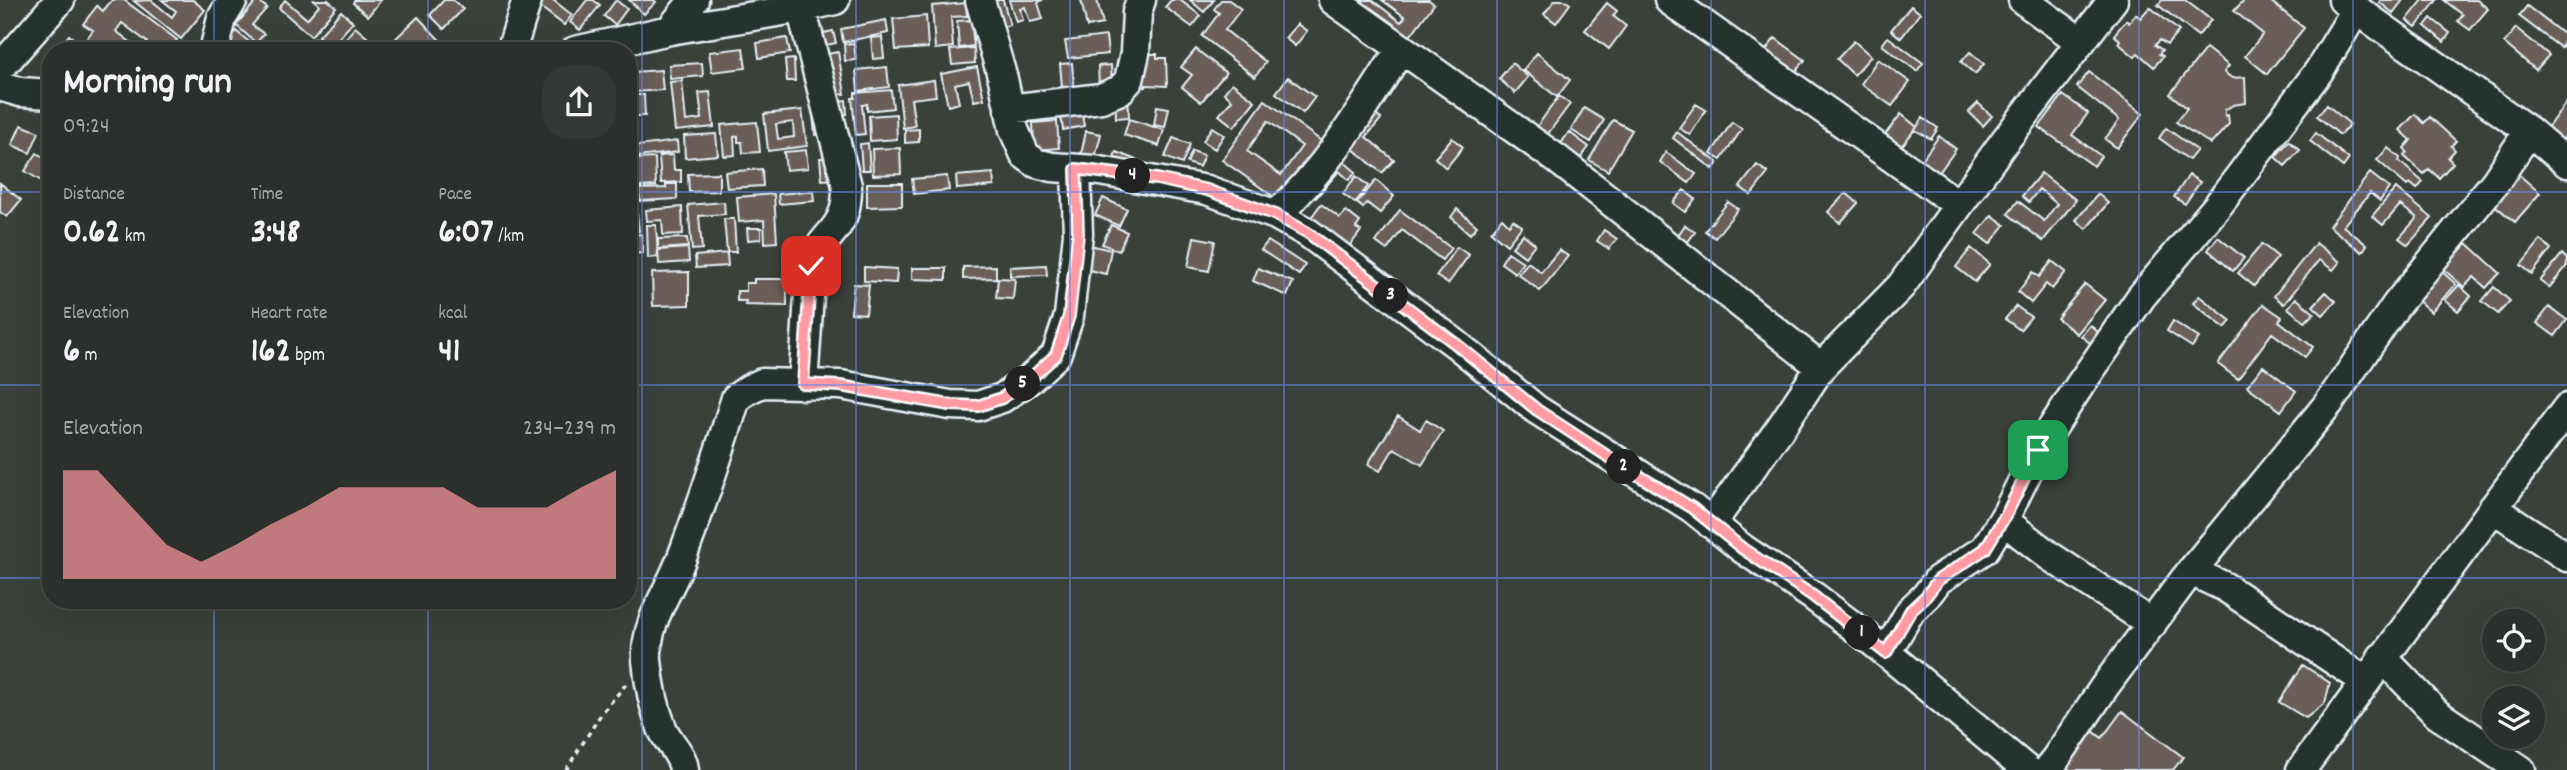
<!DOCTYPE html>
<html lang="en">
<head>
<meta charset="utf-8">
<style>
	body { margin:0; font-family:Dekko,sans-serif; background:#343834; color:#f1f3f6; height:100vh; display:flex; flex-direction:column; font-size:26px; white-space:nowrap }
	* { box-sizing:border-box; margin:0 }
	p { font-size:23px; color:#a6a9a9 }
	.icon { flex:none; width:38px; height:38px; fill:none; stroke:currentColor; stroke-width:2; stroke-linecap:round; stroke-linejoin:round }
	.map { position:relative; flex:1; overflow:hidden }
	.sheet { position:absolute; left:42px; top:42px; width:595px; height:567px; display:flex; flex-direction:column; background:#2c302c; border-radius:28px; box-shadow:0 7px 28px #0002,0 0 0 2px #484b48 }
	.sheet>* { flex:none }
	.tools { position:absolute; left:2482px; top:609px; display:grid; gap:14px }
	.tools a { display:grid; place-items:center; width:63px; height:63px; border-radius:50%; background:#2c302c; box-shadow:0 7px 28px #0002,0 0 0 2px #484b48; font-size:35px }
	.pin { position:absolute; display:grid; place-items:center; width:60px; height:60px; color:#fff; margin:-30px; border-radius:14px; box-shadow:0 4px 10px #0006 }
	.km { position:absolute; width:35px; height:35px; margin:-18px; border-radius:50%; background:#222; color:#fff; font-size:19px; line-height:35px; text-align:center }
	.round { display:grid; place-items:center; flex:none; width:74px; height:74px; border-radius:28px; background:#343834 }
	.overview { display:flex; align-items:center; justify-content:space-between; height:119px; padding:0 21px }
	h1 { font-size:38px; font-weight:700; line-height:52px }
	.metrics { display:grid; grid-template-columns:repeat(3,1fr); gap:10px; height:119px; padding:7px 21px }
	.metrics div { display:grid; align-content:center }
	.metrics b { font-size:35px; font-weight:700 }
	.metrics small { font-size:19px; font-weight:400 }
	.metrics p { font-size:19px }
	.chart { height:196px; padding:14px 21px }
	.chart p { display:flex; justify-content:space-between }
	.chart svg { width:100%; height:126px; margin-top:7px; fill:#ff9aa2; opacity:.7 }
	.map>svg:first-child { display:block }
	.building { fill:#6a5e59; stroke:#e8f1f8; stroke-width:2; fill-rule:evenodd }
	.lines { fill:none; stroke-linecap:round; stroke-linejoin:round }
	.minor-casing { stroke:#e8f1f8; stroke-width:33 }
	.path { stroke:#e8f1f8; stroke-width:3.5; stroke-dasharray:5 5; stroke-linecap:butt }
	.minor { stroke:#26332d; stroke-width:28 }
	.route-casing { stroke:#fff; stroke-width:14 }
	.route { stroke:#ff9aa2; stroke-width:9 }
	.grid { fill:none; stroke:#6487e3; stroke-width:2; stroke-opacity:0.55 }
</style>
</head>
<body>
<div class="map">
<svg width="2567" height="770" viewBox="0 0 2567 770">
	<rect width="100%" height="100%" fill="#3a403a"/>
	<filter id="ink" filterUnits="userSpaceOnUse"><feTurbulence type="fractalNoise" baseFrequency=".0143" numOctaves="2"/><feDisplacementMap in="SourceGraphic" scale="14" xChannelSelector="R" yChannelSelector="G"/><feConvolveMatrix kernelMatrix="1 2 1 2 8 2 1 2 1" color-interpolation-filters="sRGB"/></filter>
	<g filter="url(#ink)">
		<path class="building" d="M112,0H124L177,40L168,51H112L105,45L102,49L87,38L93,30L83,24L97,6L103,11ZM122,23L147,42L141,50L116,31Z
			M151,0L172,17L176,11L162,0H193L205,10L181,39L134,1Z
			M257,0L267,8L252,25L264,34L256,43L236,25Z
			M285,0L307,19L319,5L314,0H328L336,7L311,36L279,8Z
			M355,0H381L368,16L353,3Z
			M444,0H453L463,9L444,29L430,15Z
			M544,0H553L572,15L564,25L539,6Z
			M587,0H593L600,5L580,30L570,22Z
			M616,0L627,9L615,25L604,16Z
			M629,0H654L656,2L644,14Z
			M974,0H1003L1010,25L999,28Z
			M1009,0H1042L1038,3L1043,19L1030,22L1025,7L1020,9L1023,20L1016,22Z
			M1081,0H1097L1103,24L1087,27Z
			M1171,0H1180L1201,16L1192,27L1165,7Z
			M1190,0H1214L1204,12Z
			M1221,0H1229L1241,9L1225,30L1266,62L1255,77L1202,36L1219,13L1214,9Z
			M1339,0H1372L1401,22L1405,17L1382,0H1429L1434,4L1402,47Z
			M1555,0H1565L1570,4L1556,23L1544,14Z
			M2162,0H2185L2211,20L2198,36L2158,5Z
			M2244,0H2269L2304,28L2267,74L2245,56L2263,34L2234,11Z
			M2381,0H2403L2393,13L2379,2Z
			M2423,0H2437L2416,27L2407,20Z
			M2444,0H2477L2488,9L2470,30L2458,21L2463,15Z
			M966,3L967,16L951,17L953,47L935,49L932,6Z
			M1607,3L1617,11L1613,16L1626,26L1609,49L1585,30Z
			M1911,6L1920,13L1901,38L1891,30Z
			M2527,6L2567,37L2561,48L2519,16Z
			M2150,7L2179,31L2167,45L2160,40L2155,45L2162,50L2159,54L2163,56L2154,67L2138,53L2135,57L2118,43L2120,40L2114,35L2126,20L2129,23L2136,14L2140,18Z
			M341,11L353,22L330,48L318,37Z
			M926,16L928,48L896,50L893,19Z
			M418,17L449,50L447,51H426L422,47L417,51H395L389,45Z
			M2431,18L2450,33L2444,42L2425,26Z
			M886,20L888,33L843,42L841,29Z
			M971,20L974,46L959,48L957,21Z
			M1297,24L1307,31L1295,46L1285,38Z
			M355,27L374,43L367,51H336Z
			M2516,28L2549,55L2536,70L2504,43Z
			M236,31L260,51H225L222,48Z
			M833,31L836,43L802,50L800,38Z
			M69,35L89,50L88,51H57Z
			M1106,36L1108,54L1068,58L1065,41Z
			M882,37L884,58L873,59L871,38Z
			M1888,37L1923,63L1917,71L1882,45Z
			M315,38L327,51H302Z
			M787,38L790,53L759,58L757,43Z
			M1775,38L1805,60L1790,79L1761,57Z
			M1854,41L1871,56L1854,75L1837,59Z
			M854,43L856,60L845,61L844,44Z
			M743,48L746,68L712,72L709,52Z
			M974,48L975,63L952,65L950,50Z
			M2206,48L2229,66L2224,72L2232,78L2245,77L2246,103L2233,105L2225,110V116L2228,115L2229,124L2211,144L2176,122L2187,108L2170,94Z
			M1196,49L1226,73L1201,102L1182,87L1192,75L1181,67Z
			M838,52L845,94L829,96L822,55Z
			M1970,52L1984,64L1975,74L1961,62Z
			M1537,53L1570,80L1557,97L1523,70Z
			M1140,54H1157V58H1166L1167,86L1146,85V87L1130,88Z
			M794,59L795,81H787L785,60Z
			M1878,59L1910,82L1892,106L1861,84Z
			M702,63L703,76L670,79L669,65Z
			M1072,63L1074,86L1062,87L1060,64Z
			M1512,63L1528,77L1515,93L1499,79Z
			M1111,65L1112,86H1099L1098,66Z
			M887,67L889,87L858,91L856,70Z
			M977,67L984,99L974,101L969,81L955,84L959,103L948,106L941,74Z
			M661,70L663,90L634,92L633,72Z
			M2089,72L2143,114L2117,148L2105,139L2119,120L2077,87Z
			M1288,77L1315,97L1303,113L1276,93Z
			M934,80L936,96L911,99L915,126L903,128L898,85Z
			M682,81L686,121L702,119L699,93L710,92L714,127L675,131L670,82Z
			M1232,83L1255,101L1234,127L1219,115L1232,100L1224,93Z
			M891,90L893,108L867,111V104L862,105L865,134L856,135L852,98H855V93Z
			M1115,92H1128L1129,117L1116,118Z
			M634,95H644L645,116H635Z
			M2063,95L2088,113L2072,135L2101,156L2094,166L2039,127Z
			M1559,96L1570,104L1547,135L1536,128Z
			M846,100L847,114L820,117L827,134L815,135L812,104Z
			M1265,100L1324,143L1281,202L1222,160ZM1268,121L1302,146L1281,175L1247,151Z
			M2567,101V134L2562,141L2567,144V160L2539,139Z
			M1978,103L1992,116L1983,126L1969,112Z
			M1696,104L1706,110L1690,135L1679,128Z
			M2327,105L2350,124L2340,135L2317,116Z
			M1157,106L1169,108L1165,127L1154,125Z
			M1584,108L1604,120L1591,142L1571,130Z
			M802,110L807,146L768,151L764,114ZM793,122L794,137L778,139L776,124Z
			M1372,112L1381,119L1366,137L1394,160L1382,173L1346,143Z
			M1082,113L1084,126L1063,130L1061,116Z
			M896,114L897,139L870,141L869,116Z
			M1901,114L1917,127L1896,153L1880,141Z
			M2415,114L2424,123L2430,117L2456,141L2451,146L2455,150L2448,158L2453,163L2439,178L2429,169L2424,174L2404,156L2407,152L2404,148L2411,140L2400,130Z
			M1923,118L1938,128L1931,139L1915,130Z
			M1129,119L1164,130L1159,146L1124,135Z
			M1613,120L1632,130L1608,171L1589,160Z
			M1057,121L1059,148L1034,150L1033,123Z
			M757,122L760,152L743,153L742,142H738V136L734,137L735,155L724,156L721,125Z
			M1732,122L1742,129L1721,160L1711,154Z
			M21,125L39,132L30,153L12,145Z
			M1212,127L1224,135L1215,149L1203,141Z
			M2166,128L2197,150L2189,160L2159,138Z
			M919,129V142L905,143V130Z
			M1086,131L1101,134L1095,158L1081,155Z
			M1569,132L1589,147L1580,159L1560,145Z
			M1677,132L1718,163L1713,169L1673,138Z
			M2316,133L2349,159L2343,167L2310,141Z
			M716,134L718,155L685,158L684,136Z
			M1939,136L1956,149L1933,181L1916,168Z
			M1173,138L1190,144L1182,164L1165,157Z
			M1452,138L1463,147L1446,168L1435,158Z
			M677,141L678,152L638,157L637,146Z
			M2289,141L2300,150L2285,166L2275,157Z
			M868,143L870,170H862L860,144Z
			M900,148L901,174L873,175L872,149Z
			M2388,148L2400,158L2399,161L2423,182L2417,189L2410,183L2407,186L2377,160Z
			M806,150L808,168L786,170L784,152Z
			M1192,151L1204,155L1199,167L1187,163Z
			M1116,152L1149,165L1142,183L1117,173L1111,188L1098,183L1109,171Z
			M1666,152L1696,174L1689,183L1660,162Z
			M37,153L51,162V187L25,171Z
			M673,155L674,170H681V182L661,183L659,156Z
			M1336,155L1356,172L1349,180L1339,171L1316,198L1306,191Z
			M845,157L854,178L822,180L820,158Z
			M655,158L656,186L638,187L636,159Z
			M1757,165L1768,173L1751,195L1740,187Z
			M762,169L763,186L727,188L725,172Z
			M719,173V191L689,192L688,174Z
			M993,173L994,186L957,189L956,176Z
			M2041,173L2076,200L2043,241L2008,214L2018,201L2044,221L2057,204L2039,189L2029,202L2022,196Z
			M2370,173L2389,188L2380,201L2370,193L2343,226L2367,245L2362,252L2329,226Z
			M2517,173L2540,193L2515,222L2492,203Z
			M2189,175L2200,182L2185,204L2174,197Z
			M947,176L949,190L914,194L912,179Z
			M1356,176L1368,186L1355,203L1343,194Z
			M1376,180L1394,196L1380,213L1367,203L1363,208L1357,203Z
			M0,183L21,200L7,217L0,212Z
			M867,183H902V206L867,207Z
			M666,184H677V199L640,201L639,189L666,188Z
			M2396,188L2432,218L2408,245L2399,238L2417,218L2400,205L2383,225L2372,216Z
			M1684,190L1695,199L1685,212L1673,203Z
			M813,191L814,201L779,204L778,194Z
			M1846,193L1858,203L1840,223L1828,212Z
			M774,194L777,242L765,243L764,220L739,222L737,197Z
			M2098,194L2108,203L2086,229L2076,220Z
			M1103,198L1127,209L1119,226L1095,215Z
			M724,202L725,214L699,216L702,249L692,250L688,205Z
			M1728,202L1738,209L1715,238L1705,231Z
			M1321,204L1340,218L1346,211L1360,222L1356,228L1361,231L1344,253L1307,223Z
			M682,207L683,234L663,235L662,220L647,221L646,210Z
			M1457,209L1477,226L1470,234L1451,217Z
			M1400,210L1451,248L1442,260L1402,230L1387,250L1376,242Z
			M637,214L639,231L628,232V215Z
			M1992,215L2005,225L1990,244L1977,234Z
			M1502,218L1509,225L1513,220L1522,226L1507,245L1491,232Z
			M724,219H734L736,252H727Z
			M647,225H656L658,257L648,258Z
			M1111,225L1127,232L1119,251L1102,244Z
			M1685,225L1695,232L1674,261L1665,254Z
			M747,228H761V239L748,240Z
			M1604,230L1617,239L1609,249L1597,241Z
			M641,234L643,253L629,254L628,235Z
			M1523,234L1535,244L1525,257L1512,247Z
			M1194,237L1215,241L1209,271L1188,267Z
			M2218,237L2244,258L2233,271L2208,250Z
			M687,238L688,247L658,249V239Z
			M2541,240L2551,249L2532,274L2521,265Z
			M1268,241L1305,265L1299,275L1261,250Z
			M1077,242L1111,250L1106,274L1063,264Z
			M2316,243L2340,262L2333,270L2319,260L2284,304L2274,296Z
			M2467,243L2500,273L2486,288L2474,277L2464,287L2443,269Z
			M2262,244L2278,257L2254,286L2238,273Z
			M1457,247L1469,255L1448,284L1436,276Z
			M688,248L689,262L659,264L658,250Z
			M1971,248L1990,264L1975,282L1956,267Z
			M1559,250L1568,256L1540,291L1518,274L1528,262L1541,272Z
			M1508,252L1523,262L1515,273L1501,263Z
			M727,253L728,266L696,268L695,256Z
			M2562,254L2567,259V266L2549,288L2540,281Z
			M2052,261L2066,272L2052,289L2046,284L2031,303L2018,292L2033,272L2039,277Z
			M1046,265L1047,275L1010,276V267Z
			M996,266V278L963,279V267Z
			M864,267L897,269L896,283L864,281Z
			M912,268H946V280L912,279Z
			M1258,268L1293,282L1287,296L1253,281Z
			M2440,270L2456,284L2431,312L2415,298Z
			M689,272V305L653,306L652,273Z
			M998,278L1015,279L1013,299L996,298Z
			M754,279H787V306L745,305L746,301H737V291H746V283H754Z
			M854,284L869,285L866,314L851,313Z
			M2085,284L2105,300L2077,334L2057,318Z
			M2459,285L2471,296L2458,311L2445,300Z
			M2494,287L2510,301L2498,314L2482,301Z
			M2326,292L2336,301L2323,315L2313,306Z
			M2199,296L2231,321L2225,328L2193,303Z
			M2296,298L2314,313L2305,322L2288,308Z
			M2263,304L2282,317L2279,321L2313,347L2305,357L2272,333L2238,379L2218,364Z
			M2016,306L2031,317L2020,330L2005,319Z
			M2549,307L2567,320L2555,336L2537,323Z
			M2173,321L2199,338L2192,347L2167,331Z
			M2090,325L2099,333L2090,343L2081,336Z
			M2263,366L2296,391L2281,411L2247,386Z
			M1398,416L1420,430L1426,420L1443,431L1422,465L1394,448L1380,471L1368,464Z
			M2303,665L2330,683L2325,703L2306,718L2279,702Z
			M2122,711L2183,757L2173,770H2063L2093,731L2102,738Z"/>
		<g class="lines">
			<g class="minor-casing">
				<path id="minor" d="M980,0L1003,79L1014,130L1025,155L1036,163L1052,167L1094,170L1207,190L1276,215L1308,233L1456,344L1537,410L1692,508L1743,549L1813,596L1866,636L2027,770
					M1333,0L1557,159L1821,367
					M1669,0L1959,205
					M2023,0L2081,42
					M2343,0L2529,131L2567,163
					M801,8L847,186C848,234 821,231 811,266L803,385
					M670,30L694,0
					M214,51L222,18L233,0
					M511,51L527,0
					M575,51L670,30L801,8L835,0
					M0,68L60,0
					M0,86L20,92L51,94
					M1009,109L1101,98L1120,90L1129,80L1135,53L1137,12L1141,0
					M1276,215C1328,167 1363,108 1401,49
					M2493,508L2567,557
					M2003,520L2048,555L2152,624
					M1711,524L1779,430L1821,367L1901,286L2004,142L2113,0
					M2191,571L2225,587L2365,681
					M1886,653L1911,610L1926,596L1938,580L1985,549L2007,513L2038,450L2080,385L2141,297L2219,204L2319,71L2356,10
					M2382,657L2437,714L2521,770
					M684,770C683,754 668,743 662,728C654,708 649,682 647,660C645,622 668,594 681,560C701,507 719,453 736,398L749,389L762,383L841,385L950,405L978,406L1002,398L1030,379L1056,355L1069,316L1078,234L1076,169
					M2048,770L2105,686L2184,580L2329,403L2397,304L2496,181L2529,131
					M2301,770L2567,408"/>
			</g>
			<path class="path" d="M566,770L601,714L627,683"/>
			<use href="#minor" class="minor"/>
		</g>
	</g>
	<g class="lines" filter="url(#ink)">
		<g class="route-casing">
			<path id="route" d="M811,266L803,384L841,386L950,405L978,406L1002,398L1030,379L1056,355L1069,316L1078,234L1076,169L1157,179L1207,190L1276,215L1308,233L1456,344L1537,410L1618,463L1692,508L1743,549L1813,596L1886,653L1911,610L1926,596L1938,580L1985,549L2007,513L2038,450"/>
		</g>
		<use href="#route" class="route"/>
	</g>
	<path class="grid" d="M214,0V51M428,0V51M642,0V770M856,0V770M1070,0V770M1284,0V770M1497,0V770M1711,0V770M1925,0V770M2139,0V770M2353,0V770M0,192H51M628,192H2567M0,385H51M628,385H2567M0,578H51M628,578H2567M214,600V770M428,600V770"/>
</svg>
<div class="tools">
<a><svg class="icon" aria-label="locate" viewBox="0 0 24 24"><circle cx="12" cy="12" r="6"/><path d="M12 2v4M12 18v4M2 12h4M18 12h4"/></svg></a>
<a><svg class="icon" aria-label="layers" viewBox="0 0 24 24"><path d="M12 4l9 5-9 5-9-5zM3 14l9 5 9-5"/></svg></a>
</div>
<div class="pin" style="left:2038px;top:450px;background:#1e9e55"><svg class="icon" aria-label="arrive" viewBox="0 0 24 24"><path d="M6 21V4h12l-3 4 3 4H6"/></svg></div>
<div class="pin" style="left:811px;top:266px;background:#d93025"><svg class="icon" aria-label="check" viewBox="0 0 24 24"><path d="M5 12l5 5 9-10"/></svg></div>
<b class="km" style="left:1862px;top:633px">1</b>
<b class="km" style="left:1624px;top:467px">2</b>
<b class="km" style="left:1391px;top:296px">3</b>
<b class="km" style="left:1133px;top:176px">4</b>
<b class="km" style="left:1023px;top:384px">5</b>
<section class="sheet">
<div class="overview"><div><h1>Morning run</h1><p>09:24</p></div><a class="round"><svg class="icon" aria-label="share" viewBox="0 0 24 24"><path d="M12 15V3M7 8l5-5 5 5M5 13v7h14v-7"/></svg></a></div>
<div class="metrics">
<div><p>Distance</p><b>0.62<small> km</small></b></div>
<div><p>Time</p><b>3:48</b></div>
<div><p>Pace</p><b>6:07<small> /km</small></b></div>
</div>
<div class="metrics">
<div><p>Elevation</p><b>6<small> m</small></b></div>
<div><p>Heart rate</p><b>162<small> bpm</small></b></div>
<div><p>kcal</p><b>41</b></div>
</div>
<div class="chart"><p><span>Elevation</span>234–239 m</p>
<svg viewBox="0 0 160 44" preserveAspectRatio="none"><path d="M0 44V6L10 6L20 19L30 32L40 38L50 32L60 25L70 19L80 12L90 12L100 12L110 12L120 19L130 19L140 19L150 12L160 6V44z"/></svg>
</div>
</section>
</div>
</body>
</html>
